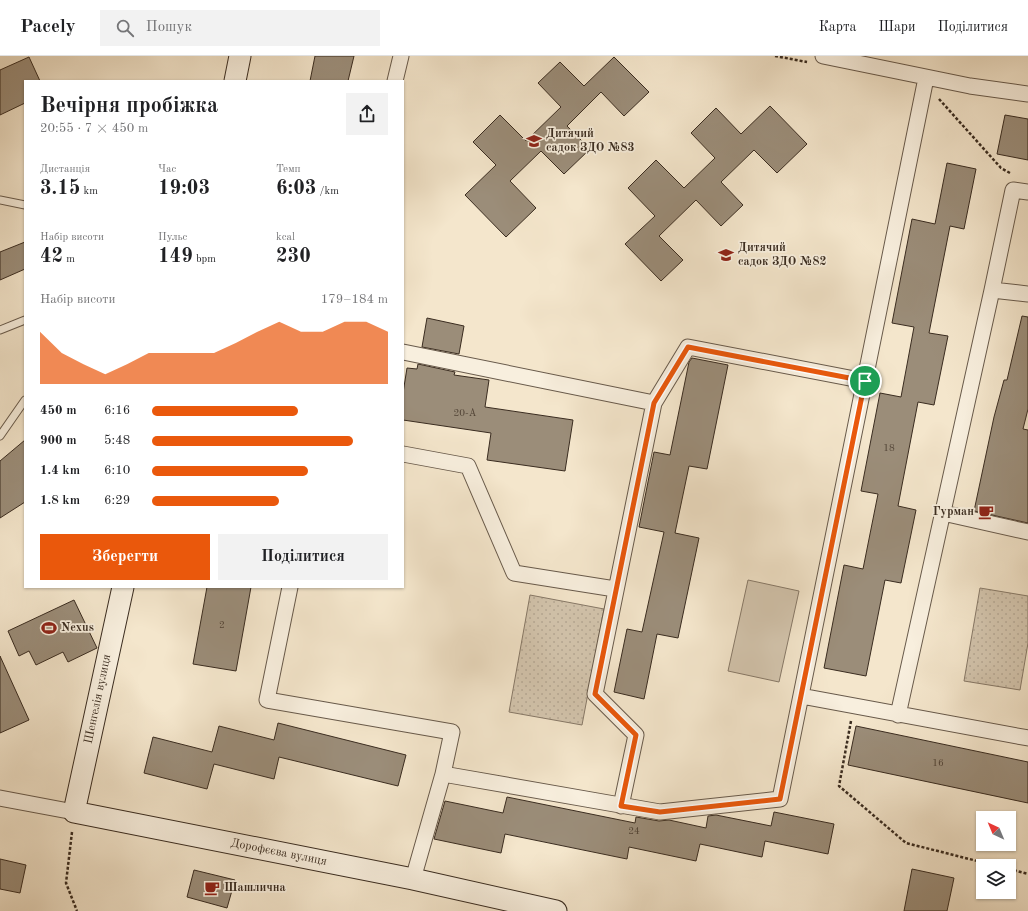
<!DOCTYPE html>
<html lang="uk">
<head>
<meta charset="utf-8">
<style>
	body { margin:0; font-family:"Old Standard TT",serif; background:#f2f2f2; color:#202124; height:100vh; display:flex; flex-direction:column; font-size:15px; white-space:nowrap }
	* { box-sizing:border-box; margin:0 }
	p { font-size:13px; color:#757577 }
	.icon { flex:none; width:22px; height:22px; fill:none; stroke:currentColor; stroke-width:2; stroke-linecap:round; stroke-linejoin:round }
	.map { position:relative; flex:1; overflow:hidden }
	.panel { position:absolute; left:24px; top:24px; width:380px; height:508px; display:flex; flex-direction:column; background:#fff; border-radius:0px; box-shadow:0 1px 3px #0004 }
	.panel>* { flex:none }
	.needle { width:26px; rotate:316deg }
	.tools { position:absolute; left:976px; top:755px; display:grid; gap:8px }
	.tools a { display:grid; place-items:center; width:40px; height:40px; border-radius:0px; background:#fff; box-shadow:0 1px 3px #0004; font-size:20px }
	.pin { position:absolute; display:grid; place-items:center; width:34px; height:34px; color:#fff; margin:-17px; border:2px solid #fff; border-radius:50%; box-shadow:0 1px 4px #0007 }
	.round { display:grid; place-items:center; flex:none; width:42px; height:42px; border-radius:0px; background:#f2f2f2 }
	.summary { display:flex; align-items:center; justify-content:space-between; height:68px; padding:0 16px }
	h1 { font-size:22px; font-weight:700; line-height:30px }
	.figures { display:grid; grid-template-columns:repeat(3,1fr); gap:6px; height:68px; padding:4px 16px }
	.figures div { display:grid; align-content:center }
	.figures b { font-size:20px; font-weight:700 }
	.figures small { font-size:11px; font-weight:400 }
	.figures p { font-size:11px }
	.chart { height:112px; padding:8px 16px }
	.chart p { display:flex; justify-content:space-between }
	.chart svg { width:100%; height:72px; margin-top:4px; fill:#ea580c; opacity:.7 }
	.action { display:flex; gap:8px; margin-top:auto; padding:8px 16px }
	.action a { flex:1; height:46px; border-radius:0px; background:#ea580c; color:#fff; font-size:16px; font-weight:700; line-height:46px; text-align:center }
	.action a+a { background:#f2f2f2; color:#202124 }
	ul { padding:0 16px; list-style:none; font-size:13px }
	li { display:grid; grid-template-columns:64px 48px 1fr; align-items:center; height:30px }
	li i { height:10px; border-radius:5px; background:#ea580c }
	header { display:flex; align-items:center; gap:24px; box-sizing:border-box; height:56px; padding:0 20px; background:#fff; border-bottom:1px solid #e0e0e0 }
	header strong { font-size:19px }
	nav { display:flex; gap:22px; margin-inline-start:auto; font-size:14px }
	.search { width:280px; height:36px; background:#f2f2f2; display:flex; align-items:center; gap:10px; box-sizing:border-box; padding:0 14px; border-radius:0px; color:#757577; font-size:15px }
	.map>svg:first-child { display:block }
	.grass { fill:url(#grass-dots); stroke:#877968 }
	.pitch { fill:#d4c6af; stroke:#877968 }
	.building { fill:#9b8d79; stroke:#3a2c20 }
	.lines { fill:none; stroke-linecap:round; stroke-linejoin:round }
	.lane-casing { stroke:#685a4b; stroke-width:9 }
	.street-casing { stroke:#685a4b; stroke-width:17 }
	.secondary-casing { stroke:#3a2c20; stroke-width:23 }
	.path { stroke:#3a2c20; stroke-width:2.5; stroke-dasharray:3 2; stroke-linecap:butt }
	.lane { stroke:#f8efde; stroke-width:7 }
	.street { stroke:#f8efde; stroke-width:15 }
	.secondary { stroke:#f8efde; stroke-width:21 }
	.route-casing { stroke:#fff; stroke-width:8 }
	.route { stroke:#ea580c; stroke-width:5 }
	.labels { text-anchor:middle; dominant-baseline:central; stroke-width:3.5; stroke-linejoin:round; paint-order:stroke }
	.number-label { font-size:10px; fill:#524436 }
	.poi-label { font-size:12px; font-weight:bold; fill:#3a2c20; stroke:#f8efde; text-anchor:start }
	.street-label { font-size:12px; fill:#3a2c20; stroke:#f8efde }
</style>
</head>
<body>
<header>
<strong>Pacely</strong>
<div class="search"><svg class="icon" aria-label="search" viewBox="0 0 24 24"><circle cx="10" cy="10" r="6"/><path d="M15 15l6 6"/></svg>Пошук</div>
<nav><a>Карта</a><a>Шари</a><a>Поділитися</a></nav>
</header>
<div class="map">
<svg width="1028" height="855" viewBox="0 0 1028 855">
	<defs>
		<pattern id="grass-dots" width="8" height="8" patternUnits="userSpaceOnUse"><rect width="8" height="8" fill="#d4c6af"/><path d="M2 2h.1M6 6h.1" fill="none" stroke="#b7aa96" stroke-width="1.8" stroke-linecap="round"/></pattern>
	</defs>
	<rect width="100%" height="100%" fill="#f4e6cc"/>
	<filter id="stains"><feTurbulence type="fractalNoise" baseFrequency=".005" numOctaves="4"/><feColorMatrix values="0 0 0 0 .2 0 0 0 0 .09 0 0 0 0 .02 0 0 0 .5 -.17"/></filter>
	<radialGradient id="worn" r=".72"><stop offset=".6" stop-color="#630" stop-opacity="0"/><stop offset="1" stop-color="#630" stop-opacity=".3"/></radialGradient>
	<path class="grass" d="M980,532L1028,540V587L1020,634L964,625Z
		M530,539L604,553L582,669L509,656Z"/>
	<path class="pitch" d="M748,524L799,535L779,626L728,615Z"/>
	<path class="building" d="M315,0H354L348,25H310Z
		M29,1L40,25H25V47L0,59V14Z
		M614,1L649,36L624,60L601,36L567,70L590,93L564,118L541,95L510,125L536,152L506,181L465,139L496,109L473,86L500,59L526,85L561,51L538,27L560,6L584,30Z
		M770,50L807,88L777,117L754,94L721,126L743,149L721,170L696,144L659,180L683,204L661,225L625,188L655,160L628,132L656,104L684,132L715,102L691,77L716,52L741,78Z
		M1005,59L1028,63V104L997,98Z
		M947,107L976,113L964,173L950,170L929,277L948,280L934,349L918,346L898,450L916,454L901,527L885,524L866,620L824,612L844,509L863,513L878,438L861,435L880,337L901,341L914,271L892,267L912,163L935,168Z
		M25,186V213L0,224V196Z
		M1022,260L1028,261V353L1023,373L1028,374V467L974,455L994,361L1004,324H1007Z
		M427,262L464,270L459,298L422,291Z
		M692,302L728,309L707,413L689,410L675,477L699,482L678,582L657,578L644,643L614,636L627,573L642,576L664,476L639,471L654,396L670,399L689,306Z
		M418,308L455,316L454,319L489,324L485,351L573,364L565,415L487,404L491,377L403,364V337L407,312L417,313Z
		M25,384V446L0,462V405Z
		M207,531H251L236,615L193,608Z
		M74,544L97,592L68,606L63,596L36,609L29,595L19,600L8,575Z
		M0,600L29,664L0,677Z
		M278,667L406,699L398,730L279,701L274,723L214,708L207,733L144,717L153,681L212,696L219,670L274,684Z
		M856,670L1028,706V747L848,709Z
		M507,741L635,767L636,761L659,765L669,764L706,772L708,760L716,759L771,770L774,756L834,768L828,798L765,785L762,801L700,788L696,805L629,791L627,803L505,778L501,797L434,783L445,745L503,757Z
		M0,803L26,809L20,837L0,833Z
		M912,813L954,822L947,855H904Z
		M194,814L235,824L227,852L187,841Z"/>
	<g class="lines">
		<g class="lane-casing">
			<path id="lane" d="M0,144L25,149
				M0,274L25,264
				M0,380L25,344"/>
		</g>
		<g class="street-casing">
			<path id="street" d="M823,0L970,30L1028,38
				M395,25L401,0
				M992,234L1028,238
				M403,296L654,347L595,638L636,679L621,750
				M654,347L688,291L865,325
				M403,398L468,410L514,517L615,533
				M943,457L1028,476
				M290,531L267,644L452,676L443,718
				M801,640L1028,682
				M898,659L992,234L1013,134L1028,136
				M0,742L74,756
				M413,823L443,718L660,756L780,743L926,22"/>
		</g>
		<g class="secondary-casing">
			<g id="secondary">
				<path d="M235,25L240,0"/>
				<path id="s1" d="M123,531L74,756L413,823L556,855"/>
			</g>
		</g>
		<path class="path" d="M775,0L807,6
			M939,43L1001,112L1010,117
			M851,665L839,730L906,787L997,810
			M72,776L66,827L77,855
			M1009,813L1028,818"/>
		<use href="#lane" class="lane"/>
		<use href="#street" class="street"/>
		<use href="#secondary" class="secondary"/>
	</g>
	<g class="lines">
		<g class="route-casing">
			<path id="route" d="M688,291L865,325L780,743L660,756L621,750L636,679L595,638L654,347Z"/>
		</g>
		<use href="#route" class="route"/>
	</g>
	<defs>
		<g id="school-bare" transform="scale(1.2)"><path d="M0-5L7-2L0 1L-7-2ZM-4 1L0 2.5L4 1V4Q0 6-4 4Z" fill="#8f2418" stroke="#f8efde" stroke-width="2.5" paint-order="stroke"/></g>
		<g id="cafe-bare" transform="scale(1.2)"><path d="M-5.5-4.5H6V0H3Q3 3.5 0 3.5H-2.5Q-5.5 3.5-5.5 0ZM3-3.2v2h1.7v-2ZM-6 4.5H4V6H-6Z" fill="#8f2418" stroke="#f8efde" stroke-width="2.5" paint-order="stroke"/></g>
		<g id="stadium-bare" transform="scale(1.2)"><path d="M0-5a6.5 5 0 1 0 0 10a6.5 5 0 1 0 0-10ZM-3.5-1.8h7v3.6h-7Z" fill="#8f2418" stroke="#f8efde" stroke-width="2.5" paint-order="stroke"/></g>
	</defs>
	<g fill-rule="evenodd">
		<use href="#school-bare" x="534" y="85"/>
		<use href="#school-bare" x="726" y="199"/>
		<use href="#cafe-bare" x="986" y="456"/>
		<use href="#stadium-bare" x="49" y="572"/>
		<use href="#cafe-bare" x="212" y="832"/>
	</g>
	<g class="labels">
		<g class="number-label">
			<text x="465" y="357">20-А</text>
			<text x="889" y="392">18</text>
			<text x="222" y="569">2</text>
			<text x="938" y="707">16</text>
			<text x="634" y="775">24</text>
		</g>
		<g class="poi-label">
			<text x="546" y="78">Дитячий<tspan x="546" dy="14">садок ЗДО №83</tspan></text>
			<text x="738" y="192">Дитячий<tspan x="738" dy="14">садок ЗДО №82</tspan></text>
			<text x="974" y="456" text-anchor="end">Гурман</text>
			<text x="61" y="572">Nexus</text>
			<text x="224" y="832">Шашлична</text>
		</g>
		<g class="street-label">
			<text transform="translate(98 643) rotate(-78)">Шенгелія вулиця</text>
			<text stroke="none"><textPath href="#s1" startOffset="439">Дорофєєва вулиця</textPath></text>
		</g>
	</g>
	<rect width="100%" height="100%" filter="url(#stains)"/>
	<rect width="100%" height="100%" fill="url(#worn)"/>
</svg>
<div class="tools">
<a><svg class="needle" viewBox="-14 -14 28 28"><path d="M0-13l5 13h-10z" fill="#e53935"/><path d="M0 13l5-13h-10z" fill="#757577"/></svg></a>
<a><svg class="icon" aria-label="layers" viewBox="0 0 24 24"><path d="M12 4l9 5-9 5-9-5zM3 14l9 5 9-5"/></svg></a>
</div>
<div class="pin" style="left:865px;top:325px;background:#1e9e55"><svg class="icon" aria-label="arrive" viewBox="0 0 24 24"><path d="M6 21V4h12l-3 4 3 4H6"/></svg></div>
<section class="panel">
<div class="summary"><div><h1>Вечірня пробіжка</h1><p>20:55 · 7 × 450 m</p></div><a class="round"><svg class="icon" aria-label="share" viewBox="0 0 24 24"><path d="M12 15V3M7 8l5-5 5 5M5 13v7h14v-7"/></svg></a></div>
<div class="figures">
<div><p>Дистанція</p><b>3.15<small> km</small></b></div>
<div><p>Час</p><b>19:03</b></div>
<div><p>Темп</p><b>6:03<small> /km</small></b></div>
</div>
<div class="figures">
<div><p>Набір висоти</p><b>42<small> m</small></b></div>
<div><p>Пульс</p><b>149<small> bpm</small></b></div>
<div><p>kcal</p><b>230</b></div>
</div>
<div class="chart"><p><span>Набір висоти</span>179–184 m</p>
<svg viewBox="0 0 160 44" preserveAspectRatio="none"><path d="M0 44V12L10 25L20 32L30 38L40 32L50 25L60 25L70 25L80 25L90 19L100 12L110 6L120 12L130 12L140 6L150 6L160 12V44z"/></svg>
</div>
<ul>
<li><b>450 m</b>6:16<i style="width:62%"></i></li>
<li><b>900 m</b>5:48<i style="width:85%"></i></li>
<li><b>1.4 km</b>6:10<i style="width:66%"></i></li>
<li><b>1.8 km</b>6:29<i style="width:54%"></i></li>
</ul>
<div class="action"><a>Зберегти</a><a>Поділитися</a></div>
</section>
</div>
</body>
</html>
